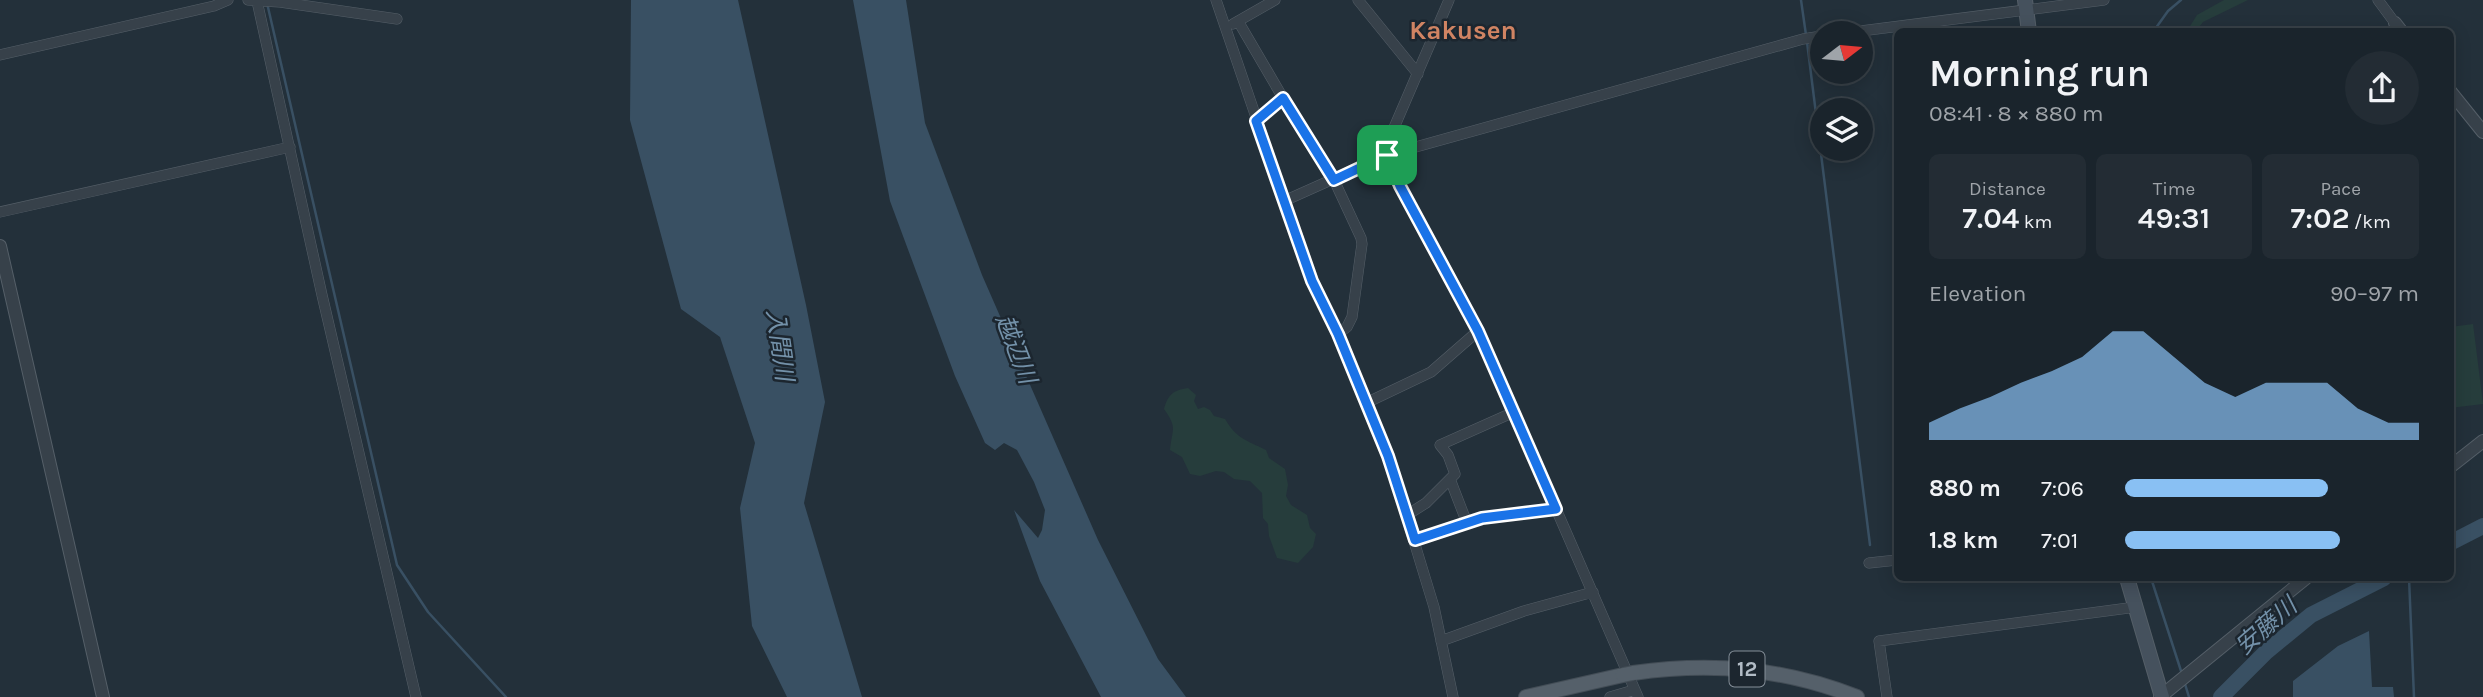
<!DOCTYPE html>
<html lang="en">
<head>
<meta charset="utf-8">
<style>
	body { margin:0; font-family:Karla,"Noto Sans JP",sans-serif; background:#232c34; color:#f1f3f6; height:100vh; display:flex; flex-direction:column; font-size:26px; white-space:nowrap }
	* { box-sizing:border-box; margin:0 }
	p { font-size:23px; color:#9fa4a9 }
	.icon { flex:none; width:38px; height:38px; fill:none; stroke:currentColor; stroke-width:2; stroke-linecap:round; stroke-linejoin:round }
	.map { position:relative; flex:1; overflow:hidden }
	.sheet { position:absolute; left:1894px; top:28px; width:560px; height:553px; display:flex; flex-direction:column; background:#1a242c; border-radius:10px; box-shadow:0 4px 18px #0003,0 0 0 2px #384148 }
	.sheet>* { flex:none }
	.needle { width:46px; rotate:74deg }
	.buttons { position:absolute; left:1810px; top:21px; display:grid; gap:14px }
	.buttons a { display:grid; place-items:center; width:63px; height:63px; border-radius:50%; background:#1a242c; box-shadow:0 4px 18px #0003,0 0 0 2px #384148; font-size:35px }
	.pin { position:absolute; display:grid; place-items:center; width:60px; height:60px; color:#fff; margin:-30px; border-radius:14px; box-shadow:0 4px 10px #0006 }
	.round { display:grid; place-items:center; flex:none; width:74px; height:74px; border-radius:37px; background:#232c34 }
	.head { display:flex; align-items:center; justify-content:space-between; height:119px; padding:0 35px }
	h1 { font-size:38px; font-weight:600; line-height:52px }
	.metrics { display:grid; grid-template-columns:repeat(3,1fr); gap:10px; height:119px; padding:7px 35px }
	.metrics div { display:grid; align-content:center; border-radius:10px; background:#232c34; text-align:center }
	.metrics b { font-size:30px; font-weight:600 }
	.metrics small { font-size:19px; font-weight:400 }
	.metrics p { font-size:19px }
	.chart { height:196px; padding:14px 35px }
	.chart p { display:flex; justify-content:space-between }
	.chart svg { width:100%; height:126px; margin-top:7px; fill:#89c0f3; opacity:.7 }
	ul { padding:0 35px; list-style:none; font-size:23px }
	li { display:grid; grid-template-columns:112px 84px 1fr; align-items:center; height:52px }
	li i { height:18px; border-radius:9px; background:#89c0f3 }
	.map>svg:first-child { display:block }
	.green { fill:#263d3c }
	.water { fill:#395063 }
	.lines { fill:none; stroke-linecap:round; stroke-linejoin:round }
	.stream { stroke:#395063; stroke-width:2.5 }
	.river { stroke:#395063; stroke-width:16 }
	.minor-casing { stroke:#555f68; stroke-width:11 }
	.tertiary-casing { stroke:#555f68; stroke-width:14 }
	.secondary-casing { stroke:#555f68; stroke-width:16 }
	.primary-casing { stroke:#434d56; stroke-width:16 }
	.minor { stroke:#37414a; stroke-width:10 }
	.tertiary { stroke:#37414a; stroke-width:12 }
	.secondary { stroke:#45515d; stroke-width:14 }
	.primary { stroke:#55606a; stroke-width:14 }
	.primary-bridge-casing { stroke:#434d56; stroke-width:16; stroke-linecap:butt }
	.primary-bridge { stroke:#55606a; stroke-width:14 }
	.route-casing { stroke:#fff; stroke-width:14 }
	.route { stroke:#1a73e8; stroke-width:9 }
	.labels { text-anchor:middle; dominant-baseline:central; stroke-width:5; stroke-linejoin:round; paint-order:stroke }
	.shield { fill:#1c262f; stroke:#858f99; stroke-width:2 }
	.shield-label { font-size:21px; font-weight:bold; fill:#b2bcc6 }
	.water-label { font-size:24px; font-style:italic; fill:#7391a9; stroke:#1c262f }
	.quarter-label { font-size:26px; font-weight:bold; fill:#d08463; stroke:#1c262f }
</style>
</head>
<body>
<div class="map">
<svg width="2483" height="697" viewBox="0 0 2483 697">
	<rect width="100%" height="100%" fill="#23303a"/>
	<path class="green" d="M2224,0H2248L2203,22L2196,31H2187L2197,15Z
		M2473,324L2483,404L2450,408V327Z
		M1188,388L1196,395L1194,401L1198,409L1204,407L1210,410L1214,416L1225,419C1237,439 1246,440 1266,450L1269,458L1285,469L1288,485L1286,496L1291,505L1307,515L1310,528L1316,534L1313,547L1298,563L1277,558L1269,536L1268,524L1263,518L1262,493L1250,481L1234,479L1224,472L1216,471L1200,476L1190,474L1182,457L1170,450C1172,428 1178,429 1164,409C1168,395 1173,390 1188,388Z"/>
	<path class="water" d="M631,0H738L806,305L825,402L804,503L862,697H787L752,626L740,508L755,443L720,337L681,309L630,120Z
		M853,0H906L925,123L982,275L1098,540L1158,659L1186,697H1101L1040,581L1014,510L1038,538L1042,530L1045,510L1034,482L1017,450L1004,443L995,450L985,443L955,376L890,201Z
		M2369,631L2372,687H2393L2394,697H2293V681L2338,646Z"/>
	<g class="lines">
		<path class="stream" d="M1801,0L1806,35
			M267,3L397,565L428,612L506,697
			M2153,32L2168,11L2181,0
			M1807,42L1870,545
			M2151,578L2182,674
			M2409,578L2414,697
			M2185,684L2189,697"/>
		<path class="river" d="M2450,543L2483,526
			M2221,697L2266,652L2311,615L2384,578"/>
		<g class="minor-casing">
			<path id="minor" d="M248,0L280,2L397,19
				M1216,0L1312,281L1335,328L1388,456L1434,607L1453,697
				M1358,0L1418,74
				M1449,0L1387,144L1389,160L1400,186L1460,295L1492,362L1638,697
				M2378,0L2395,23
				M257,1L322,295L416,697
				M1238,21L1283,98L1334,180L1361,238L1362,244L1352,317L1347,327L1338,334
				M1233,24L1275,0
				M1845,33L2104,0
				M0,55L214,6L228,0
				M1256,121L1283,98
				M1284,201L1387,155L1803,39L1822,36
				M0,212L290,147
				M1366,403L1431,372L1478,331
				M1450,479L1467,523
				M1407,515L1426,503L1455,474L1448,455L1440,445L1514,412
				M1415,540L1482,518L1556,508
				M1869,563L1897,560
				M1441,641L1524,611L1593,592
				M1610,697L1634,690
				M1887,697L1879,641L2136,607"/>
		</g>
		<g class="tertiary-casing">
			<path id="tertiary" d="M2395,23L2402,32
				M2450,91L2483,132
				M0,246L103,697
				M2450,467L2483,441
				M2160,697L2306,578"/>
		</g>
		<g class="secondary-casing">
			<path id="secondary" d="M2025,0L2029,32
				M2127,578L2162,697"/>
		</g>
		<g class="primary-casing">
			<path id="primary" d="M1633,673C1712,662 1783,668 1857,697
				M1526,697L1623,675"/>
		</g>
		<use href="#minor" class="minor"/>
		<use href="#tertiary" class="tertiary"/>
		<use href="#secondary" class="secondary"/>
		<use href="#primary" class="primary"/>
		<g class="primary-bridge-casing">
			<path id="primary-bridge" d="M1623,675L1633,673"/>
		</g>
		<use href="#primary-bridge" class="primary-bridge"/>
	</g>
	<g class="lines">
		<g class="route-casing">
			<path id="route" d="M1283,98L1334,180L1387,155L1400,186L1478,331L1556,509L1482,518L1415,540L1388,456L1338,334L1312,281L1256,121Z"/>
		</g>
		<use href="#route" class="route"/>
	</g>
	<g class="labels">
		<rect class="shield" x="1729.5" y="651.5" width="35" height="35" rx="5"/>
		<g class="shield-label">
			<text x="1747" y="669">12</text>
		</g>
		<g class="water-label">
			<text transform="translate(780 345) rotate(82)">入間川</text>
			<text transform="translate(1016 349) rotate(69)">越辺川</text>
			<text transform="translate(2266 626) rotate(-41)">安藤川</text>
		</g>
		<g class="quarter-label">
			<text x="1463" y="30">Kakusen</text>
		</g>
	</g>
</svg>
<div class="buttons">
<a><svg class="needle" viewBox="-14 -14 28 28"><path d="M0-13l5 13h-10z" fill="#e53935"/><path d="M0 13l5-13h-10z" fill="#9fa4a9"/></svg></a>
<a><svg class="icon" aria-label="layers" viewBox="0 0 24 24"><path d="M12 4l9 5-9 5-9-5zM3 14l9 5 9-5"/></svg></a>
</div>
<div class="pin" style="left:1387px;top:155px;background:#1e9e55"><svg class="icon" aria-label="arrive" viewBox="0 0 24 24"><path d="M6 21V4h12l-3 4 3 4H6"/></svg></div>
<section class="sheet">
<div class="head"><div><h1>Morning run</h1><p>08:41 · 8 × 880 m</p></div><a class="round"><svg class="icon" aria-label="share" viewBox="0 0 24 24"><path d="M12 15V3M7 8l5-5 5 5M5 13v7h14v-7"/></svg></a></div>
<div class="metrics">
<div><p>Distance</p><b>7.04<small> km</small></b></div>
<div><p>Time</p><b>49:31</b></div>
<div><p>Pace</p><b>7:02<small> /km</small></b></div>
</div>
<div class="chart"><p><span>Elevation</span>90–97 m</p>
<svg viewBox="0 0 160 44" preserveAspectRatio="none"><path d="M0 44V38L10 33L20 29L30 24L40 20L50 15L60 6L70 6L80 15L90 24L100 29L110 24L120 24L130 24L140 33L150 38L160 38V44z"/></svg>
</div>
<ul>
<li><b>880 m</b>7:06<i style="width:69%"></i></li>
<li><b>1.8 km</b>7:01<i style="width:73%"></i></li>
</ul>
</section>
</div>
</body>
</html>
